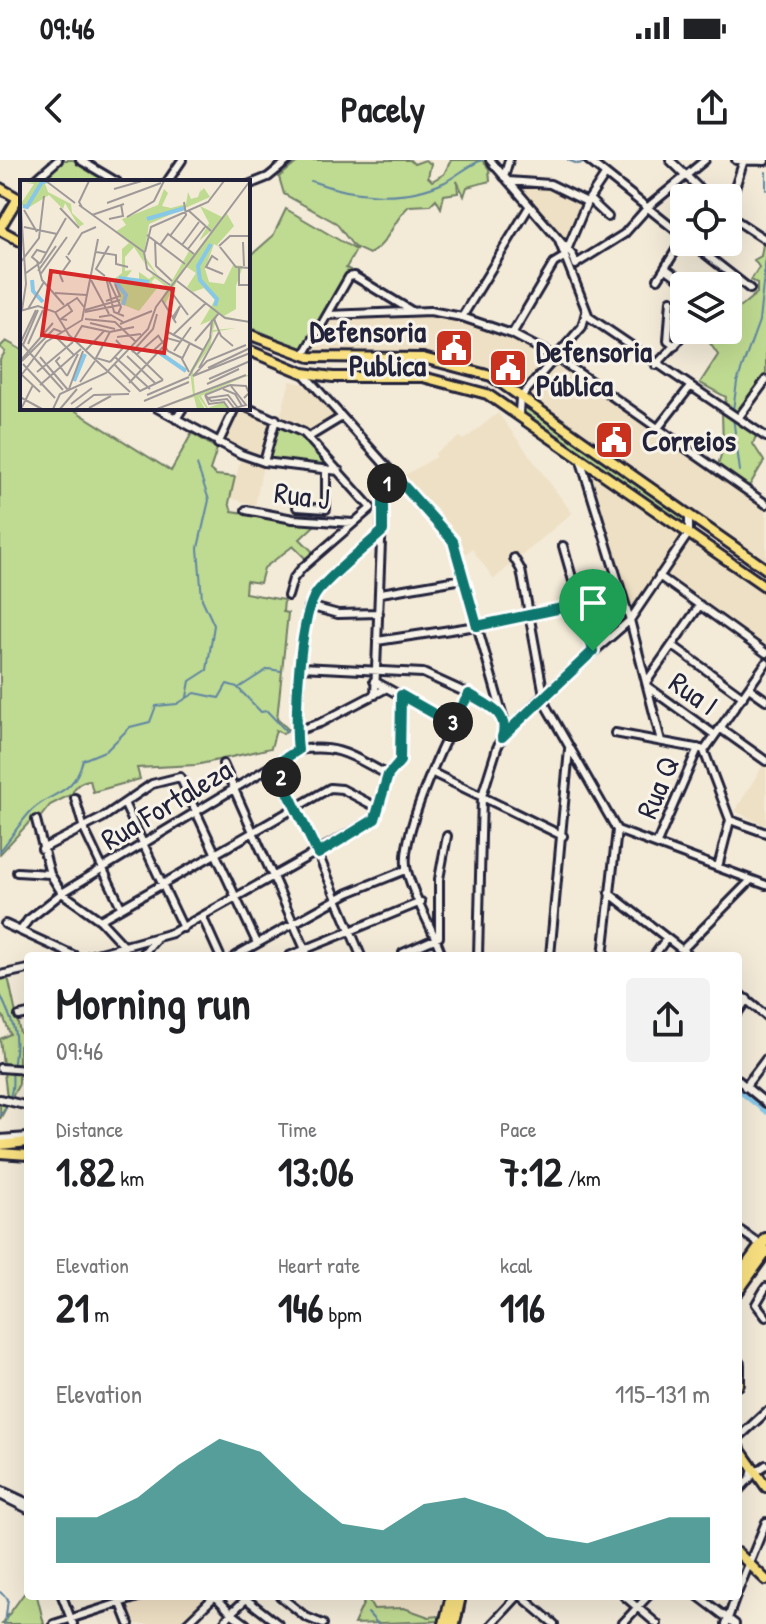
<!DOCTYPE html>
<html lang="en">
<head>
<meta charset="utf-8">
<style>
	body { margin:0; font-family:"Patrick Hand",sans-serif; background:#f2f2f2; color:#202124; height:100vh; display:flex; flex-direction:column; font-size:30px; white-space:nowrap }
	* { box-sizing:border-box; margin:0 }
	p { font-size:26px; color:#757577 }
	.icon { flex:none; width:44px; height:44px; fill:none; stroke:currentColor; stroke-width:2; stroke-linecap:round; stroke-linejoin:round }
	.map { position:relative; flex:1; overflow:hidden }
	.side { position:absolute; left:24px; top:792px; width:718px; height:648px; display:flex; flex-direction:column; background:#fff; border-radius:8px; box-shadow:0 8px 32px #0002 }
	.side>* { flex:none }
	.controls { position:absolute; left:670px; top:24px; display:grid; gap:16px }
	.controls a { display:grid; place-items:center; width:72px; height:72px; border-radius:8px; background:#fff; box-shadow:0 8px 32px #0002; font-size:40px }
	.pin { position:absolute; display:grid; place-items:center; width:68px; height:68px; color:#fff; margin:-82px -34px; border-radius:50% 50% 50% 0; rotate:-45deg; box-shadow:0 0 8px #0007 }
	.pin .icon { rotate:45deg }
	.km { position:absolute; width:40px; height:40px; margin:-20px; border-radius:50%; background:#222; color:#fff; font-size:22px; line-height:40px; text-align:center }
	.round { display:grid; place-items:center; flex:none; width:84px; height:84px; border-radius:8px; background:#f2f2f2 }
	.summary { display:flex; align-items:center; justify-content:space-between; height:136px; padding:0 32px }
	h1 { font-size:44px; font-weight:700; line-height:60px }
	.stats { display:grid; grid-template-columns:repeat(3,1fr); gap:12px; height:136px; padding:8px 32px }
	.stats div { display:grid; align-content:center }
	.stats b { font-size:40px; font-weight:700 }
	.stats small { font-size:22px; font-weight:400 }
	.stats p { font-size:22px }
	.chart { height:224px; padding:16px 32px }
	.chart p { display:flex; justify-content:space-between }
	.chart svg { width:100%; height:144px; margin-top:8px; fill:#0f766e; opacity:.7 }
	.status { display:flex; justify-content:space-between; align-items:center; height:56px; padding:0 40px; background:#fff; direction:ltr }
	.status svg { height:22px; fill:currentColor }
	header { display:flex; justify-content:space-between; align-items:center; height:104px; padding:0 32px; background:#fff; font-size:36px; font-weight:700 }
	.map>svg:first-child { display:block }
	.built { fill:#eee0c4 }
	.green { fill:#bfda91; stroke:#707e66; stroke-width:2 }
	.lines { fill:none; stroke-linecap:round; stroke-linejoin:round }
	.stream { stroke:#5f85a3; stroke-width:2 }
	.canal { stroke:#87c7e8; stroke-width:5 }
	.minor-casing { stroke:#22223b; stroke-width:12 }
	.major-casing { stroke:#22223b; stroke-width:14 }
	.highway-casing { stroke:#22223b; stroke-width:16 }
	.minor { stroke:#f7f3e8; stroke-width:6 }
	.major { stroke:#f9e181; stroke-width:8 }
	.highway { stroke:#f9e181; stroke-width:10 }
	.route-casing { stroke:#fff; stroke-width:16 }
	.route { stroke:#0f766e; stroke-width:10 }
	.labels { text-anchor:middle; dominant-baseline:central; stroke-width:6; stroke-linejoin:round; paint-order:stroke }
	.poi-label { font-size:30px; font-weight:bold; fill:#22223b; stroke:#f7f3e8; text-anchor:start }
	.street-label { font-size:30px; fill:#22223b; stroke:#f7f3e8 }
	.inset-river { fill:none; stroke:#87c7e8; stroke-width:4 }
	.inset-road { fill:none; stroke:#9f9a99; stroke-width:2 }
	.view { fill:#d62828; fill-opacity:0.15; stroke:#d62828; stroke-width:4 }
	.inset-edge { fill:none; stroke:#22223b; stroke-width:4 }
</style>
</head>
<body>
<div class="status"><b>09:46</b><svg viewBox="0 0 49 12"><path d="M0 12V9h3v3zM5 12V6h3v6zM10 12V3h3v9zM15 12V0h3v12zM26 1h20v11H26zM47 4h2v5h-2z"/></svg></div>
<header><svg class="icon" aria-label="back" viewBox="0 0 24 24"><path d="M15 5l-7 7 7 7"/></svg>Pacely<svg class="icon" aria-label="share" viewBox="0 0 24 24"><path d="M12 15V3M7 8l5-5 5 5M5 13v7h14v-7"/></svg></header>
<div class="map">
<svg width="766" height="1464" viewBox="0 0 766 1464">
	<rect width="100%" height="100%" fill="#f3ead8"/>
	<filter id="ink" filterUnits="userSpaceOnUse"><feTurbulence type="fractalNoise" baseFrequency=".0125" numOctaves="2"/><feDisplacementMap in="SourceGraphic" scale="16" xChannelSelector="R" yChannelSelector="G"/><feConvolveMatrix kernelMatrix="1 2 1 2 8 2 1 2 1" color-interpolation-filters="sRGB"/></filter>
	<g filter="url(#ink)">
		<path class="built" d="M520,24L551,27L585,44L568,85L518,27Z
			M406,154L475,163L551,197L522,234L495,217L427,195L309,192L330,157Z
			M556,200L766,346V404L526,236Z
			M290,221L308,225L334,252L333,258L309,270L281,255Z
			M238,249L273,263L263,298L222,285Z
			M498,253L572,353L494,419L472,389L466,393L455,377L457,374L433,345L429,347L402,317L436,297L435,293L460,277L463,280L469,276Z
			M241,299L263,305L255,345L230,338Z
			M584,304L684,375L627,456Z
			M689,375L766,429V488L661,415Z
			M765,602L766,603V666L735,651Z
			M174,1436H201L203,1444L182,1464H135L126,1444Z
			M358,1436H447L443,1449L435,1458L405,1448L373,1449Z"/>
		<path class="green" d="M62,0H74L110,22H37Z
			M300,0H410L414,4L425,0L431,4L428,17L432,21L444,14L451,0H482L489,9L490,21L467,27L464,36L457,21L458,33L444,35L441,48L436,39L430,45L409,46C392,61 390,83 369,94L354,87L336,63L284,34L279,17Z
			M286,49L356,90L346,108L350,110L303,190L248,166V98L273,76Z
			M766,66V215L736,252L725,244L726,237L700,223L718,195L705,176L712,170H728V157L757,133V123L751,120L759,107L754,100L761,96Z
			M6,181L22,190V248H71L171,311L192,273L217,289L210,310L216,315L235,317L229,343L232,351L316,364L300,379L314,393L307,400L293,386L264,408L260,423L246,421L245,433L284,440L283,452L288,453L277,559L288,569L283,574L276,570L271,588L196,605L137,608L140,619L93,632L90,620C81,621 75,625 72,634L50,645L38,660L34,657L0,694V200L5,192L0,187Z
			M525,244L688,358V368L525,254Z
			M722,252L756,276L753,284L764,301L748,328L718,305L723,288Z
			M278,266L304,276L326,307L267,300Z
			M0,811L9,821L20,873H28V878L19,886V924L0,959V945L7,938L0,879L10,874L3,856H0Z
			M28,1428V1436H37L44,1464H2Z
			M357,1436H366L373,1449L404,1448L429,1457L438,1456L441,1461L354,1464L364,1442Z"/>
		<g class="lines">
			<path class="stream" d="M568,0L578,4L585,2
				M766,12V30
				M311,21C352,36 404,42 445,22C458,15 469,5 482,0
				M733,250L737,222L759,161L766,96
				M733,257L740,311
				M240,527L268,509L281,511
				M187,537L190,521L207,510L214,465L202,439L198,388L209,340L197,305
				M0,691C11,678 19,664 31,651C52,630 72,638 83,600L107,590L130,567L150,562L156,546L177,544L195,533L219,538L227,524L237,527L261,552L267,551L287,572
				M0,834C14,865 19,873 13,908C11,919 15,927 9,939
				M0,955L7,945
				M0,1432L8,1439L5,1464
				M368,1453L378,1464"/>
			<path class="canal" d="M738,930L766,952"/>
			<g class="minor-casing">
				<path id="minor" d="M80,0L117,22
					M490,0L573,96L576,105
					M588,0L684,77
					M670,0L709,38
					M736,0L765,1
					M504,17L509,0
					M508,21L550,24L587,42
					M33,22L58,0
					M167,22L182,0
					M248,25L268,17L289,0
					M589,39L608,57
					M728,49L743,3
					M728,55L766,80
					M684,77L665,108L687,124
					M559,81L589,157L766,277
					M690,82L750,129
					M567,90L587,42L605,15
					M576,104L624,74L648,47L705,0
					M658,119L665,108
					M728,135L732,131
					M671,140L668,181L675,186
					M328,155L430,151L462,157L512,174L556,197L766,344
					M462,157L529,47
					M512,174L554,103L564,97
					M304,195L349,117L354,116L410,150
					M656,205L689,170
					M303,213L453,381L504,560L503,576
					M157,248L241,294L264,302L339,311
					M248,248L304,273L371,348
					M519,253L520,238L582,167L586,152
					M739,257L766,220
					M176,259L183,248
					M658,268L690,227
					M309,277L342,257
					M218,284L235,248
					M580,298L630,460L661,581
					M264,302L276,259
					M297,347L326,349V309
					M246,350L293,359L353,363
					M563,386L593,491
					M514,398L521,410L546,546L617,670L766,725
					M659,416L766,493
					M381,433L463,419
					M288,436L293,419L302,408L371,348
					M309,446L338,454L379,453
					M377,481L477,466L581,444
					M672,485L743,537
					M301,507L423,513L469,534L501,554
					M374,521L452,564
					M647,521L700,445
					M648,527L715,575
					M749,528L766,540
					M375,535L383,330L395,316
					M721,569L766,601
					M296,571L320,563L385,529
					M615,573L701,589
					M298,590C294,560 299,453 318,431C337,409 362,390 383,371
					M704,591L730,660L718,707
					M704,591L766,503
					M223,604L308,796
					M275,605L318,694L361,796
					M433,613L563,676
					M75,638L84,669L121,747
					M124,643L183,768
					M36,660L50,714L62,733L100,760L125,787
					M730,660L766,673
					M657,683L698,588
					M42,689L102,658L152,624L180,617L257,783
					M17,712L50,714
					M609,733L690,796
					M202,756L220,796
					M100,760L330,628L342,629L378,648
					M5,764L75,796
					M21,770L28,760L62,733L298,590C341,584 353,597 388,615
					M682,790L751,720
					M403,793L439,777V719L447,676
					M89,796L172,773L375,659L388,615L400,601L401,535
					M141,796L155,780
					M235,796L348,733L406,710
					M289,796L421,742
					M442,796C433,767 414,740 407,711C397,677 451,566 469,534
					M478,796L482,636L497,588L502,577L543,536L630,460L689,373V356
					M550,796L569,589
					M603,796L617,670
					M654,796L666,779
					M0,815L28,809
					M738,833L766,856
					M738,852L747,839
					M19,856L28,854
					M0,908L28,910
					M738,920L766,943
					M745,927L766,899
					M0,939L28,946
					M0,979L28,977
					M738,1069L761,1085
					M766,1127L756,1144L766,1157
					M738,1278L766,1252
					M756,1312L766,1305
					M0,1330L28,1343
					M738,1331L751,1317L753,1308
					M0,1335L28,1349
					M738,1431L766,1362
					M62,1436L73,1464
					M118,1436L129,1464
					M215,1436L231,1453L246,1439L278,1464
					M280,1436L306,1457L323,1464
					M521,1436L554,1464
					M624,1436L657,1464
					M698,1436L735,1464
					M54,1464L141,1436
					M186,1464L215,1436
					M223,1464L231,1453L246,1464
					M492,1464L518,1436
					M622,1464L648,1436
					M726,1464L736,1436"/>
			</g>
			<g class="major-casing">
				<path id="major" d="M0,28L21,40
					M0,68L18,38
					M0,70L22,82
					M248,174L310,197L423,198L491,216L766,409
					M248,190L303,213L333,217H423L487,234L766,427
					M0,985L28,982
					M0,993L28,995
					M738,1287L766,1327
					M738,1393L766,1420"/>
			</g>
			<g class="highway-casing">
				<path id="highway" d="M738,1118L766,1079
					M738,1130L766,1091
					M738,1204V1224
					M445,1464L452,1436
					M454,1464L460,1436"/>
			</g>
			<use href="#minor" class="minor"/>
			<use href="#major" class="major"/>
			<use href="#highway" class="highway"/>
		</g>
	</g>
	<g class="lines" filter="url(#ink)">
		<g class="route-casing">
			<path id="route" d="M395,316L453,381L477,466L581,444L593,491L502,577C510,553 487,545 469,534L452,564L401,535L400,601L388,615L375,659L318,694L275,605L298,590C294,560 299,453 318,431C337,409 362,390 383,371V330Z"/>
		</g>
		<use href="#route" class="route"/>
	</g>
	<defs>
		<g id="civic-square" transform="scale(2)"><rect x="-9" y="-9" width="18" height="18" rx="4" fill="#c8321e" stroke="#f7f3e8"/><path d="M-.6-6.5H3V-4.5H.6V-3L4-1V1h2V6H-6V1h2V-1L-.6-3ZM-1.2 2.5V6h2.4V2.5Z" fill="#fff"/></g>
	</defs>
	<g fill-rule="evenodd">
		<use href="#civic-square" x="454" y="188"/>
		<use href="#civic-square" x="508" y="208"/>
		<use href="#civic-square" x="614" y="280"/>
	</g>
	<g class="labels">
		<g class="poi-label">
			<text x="426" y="171" text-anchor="end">Defensoria<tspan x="426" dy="34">Publica</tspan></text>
			<text x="536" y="191">Defensoria<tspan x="536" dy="34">Pública</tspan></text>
			<text x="642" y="280">Correios</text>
		</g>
		<g class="street-label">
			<text transform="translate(302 335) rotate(7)">Rua J</text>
			<text transform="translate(694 533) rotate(35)">Rua I</text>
			<text transform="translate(657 627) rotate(-67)">Rua Q</text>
			<text transform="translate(166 644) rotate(-31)">Rua Fortaleza</text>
		</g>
	</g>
	<g transform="translate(20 20)">
		<rect width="230" height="230" fill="#f3ead8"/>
		<path d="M24,1L28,12L51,24L52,33L64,44L59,47L45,23L43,29L29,15L8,28L0,25L14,4L6,3ZM182,5L180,12L184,8L190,17L129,44L124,75L139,97L123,79L129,91L149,106L169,71L174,74L193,49L179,61L189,43L180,26L202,37L226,6L206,32L214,46L197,65L201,68L194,64L185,89L189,102L204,104L213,85L223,86L216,106V129L204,136L230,142L205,138L198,133L193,150L216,148L193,152L190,167L173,191L175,214L230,194V201L229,196L224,197L181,216L188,228L203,222L209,229H187L177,215L185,229H177L174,217L152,224L173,215L170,191L192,154V140L180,145L195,120L184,108L173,112L167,107L176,93L165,86L145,124L141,119L148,108L135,98L131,102L138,107L119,131L101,124L95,100L80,101L75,99L72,95L93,100L102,93V69L109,63L95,52L106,45L102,39L138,25L144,9L148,13L142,26L151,28L166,24L168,12L171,19L178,17ZM114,67L133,96L129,99L119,92V99L106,98L112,90L105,91V77Z" fill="#bfda91" fill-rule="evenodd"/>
		<path class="inset-river" d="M3,26L7,27L22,2L28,1M127,39L165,28M191,64L178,86L180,100L197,119L195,126M99,98L129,102M12,100L13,111L23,122M94,100L106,115L103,125M140,173L166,191M54,201L65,174"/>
		<path class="inset-road" d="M26,1L55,23M94,9L122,1M0,16L6,104L2,130M87,23L141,3M59,25L124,72L127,89L150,105M62,27L59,22L69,1M40,28L59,48M4,30L17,52M168,30L191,51M72,35L104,24M107,37L134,21L144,1M89,39L103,36L101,24M4,47L37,54M127,55L165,84M150,56L166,35L164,22M135,61L136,86L152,101M223,62L224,86M140,65L148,54L174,74M162,65L179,42M199,66L210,56H230M200,67L216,87L230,88M168,69L185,47M76,72L96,75V84L108,87M125,72L131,47L188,22L204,1M48,75L62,53L76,47M198,80L192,76L186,87L203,94M17,81L22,100L44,125M0,83L19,58L24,16M19,83L12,77L17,70L27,73M219,88V105H230M18,91L36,66M6,93L21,82L46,38M20,95L47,57M85,96L76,89L89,66M86,97L94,132L104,136M71,100L89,134M89,101L101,127L98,134M157,101L205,138L230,142M43,102L40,95L50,81L46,76M150,110L168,135M35,113L67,115M142,120L156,143M86,121L100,116L95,104M8,129L24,102M65,130L100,120M0,131L18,126L35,132L49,155L110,212M36,132L57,118L64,127M65,132L100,125M79,137L91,135L103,142M153,137L160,126L154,139M65,139L95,142L116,162M194,139L201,156L213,166M47,140L41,139L52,131L47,123M70,143L95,149M100,144L132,131M146,151L183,170M154,154L186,123M138,155L148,171L162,178M35,156L54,175M97,157L121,154M54,159L62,146L90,152M175,161L199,133M1,163L43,210M0,164L16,130M8,164L23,130M3,165L18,130M110,168L143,200M66,170L84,151M134,170L147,158L161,162M154,171L171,147M112,172L133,149L137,134M116,175L139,155M107,176L135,203M20,177L48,210M40,177L36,181L47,196M95,177L130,209M1,180L33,143M2,181L34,149L42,152M90,182L76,178L90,152L114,147M90,182L103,168L96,160M3,184L35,218M94,184L120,211L143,200M179,188L199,152M188,188L230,168M17,192L53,162M169,192L162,179L170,163M2,195L20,212M47,196L58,174M169,196L190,158L192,140M173,196L187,181L226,165M173,196L230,173M0,197L26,162L62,140L78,59M189,199L230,181M60,202L75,181M109,203L144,166M187,204L219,189M20,205L61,169M210,205L226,206L229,213L224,218M49,209L63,171M203,209L215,214L222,226M127,215L169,197M185,215L191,221L207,219L214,228M185,215L189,224L204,222L209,229M185,215L210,205M0,217L22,229M188,218L208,215L218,228M124,221L169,202M51,224L72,208M69,228L91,216M1,229L13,205M33,229L40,214L86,193L128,149L136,127L230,1M40,229L57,209M55,229L74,215L109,214M137,229L226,195M211,229L226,225L211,206"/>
		<path class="view" d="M31,91L153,109L144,173L22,155Z"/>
		<rect width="230" height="230" class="inset-edge"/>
	</g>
</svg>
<div class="controls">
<a><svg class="icon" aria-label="locate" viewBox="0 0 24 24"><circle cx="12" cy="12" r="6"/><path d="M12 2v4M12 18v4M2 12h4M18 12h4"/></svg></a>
<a><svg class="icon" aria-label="layers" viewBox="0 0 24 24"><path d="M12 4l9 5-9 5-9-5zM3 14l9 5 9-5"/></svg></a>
</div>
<div class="pin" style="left:593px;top:491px;background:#1e9e55"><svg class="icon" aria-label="arrive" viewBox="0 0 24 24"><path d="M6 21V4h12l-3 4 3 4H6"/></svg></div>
<b class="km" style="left:387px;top:323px">1</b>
<b class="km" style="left:281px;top:617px">2</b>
<b class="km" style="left:453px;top:562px">3</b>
<section class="side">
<div class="summary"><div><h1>Morning run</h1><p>09:46</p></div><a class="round"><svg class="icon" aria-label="share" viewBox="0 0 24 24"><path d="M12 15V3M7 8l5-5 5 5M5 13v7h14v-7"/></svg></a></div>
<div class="stats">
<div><p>Distance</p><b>1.82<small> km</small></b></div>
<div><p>Time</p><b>13:06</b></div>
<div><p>Pace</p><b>7:12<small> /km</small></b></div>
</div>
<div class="stats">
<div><p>Elevation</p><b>21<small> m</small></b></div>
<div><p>Heart rate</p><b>146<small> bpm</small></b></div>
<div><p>kcal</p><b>116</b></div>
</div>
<div class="chart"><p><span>Elevation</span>115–131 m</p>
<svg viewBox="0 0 160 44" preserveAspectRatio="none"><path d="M0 44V30L10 30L20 24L30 14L40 6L50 10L60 22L70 32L80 34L90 26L100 24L110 28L120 36L130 38L140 34L150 30L160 30V44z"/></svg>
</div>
</section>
</div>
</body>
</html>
